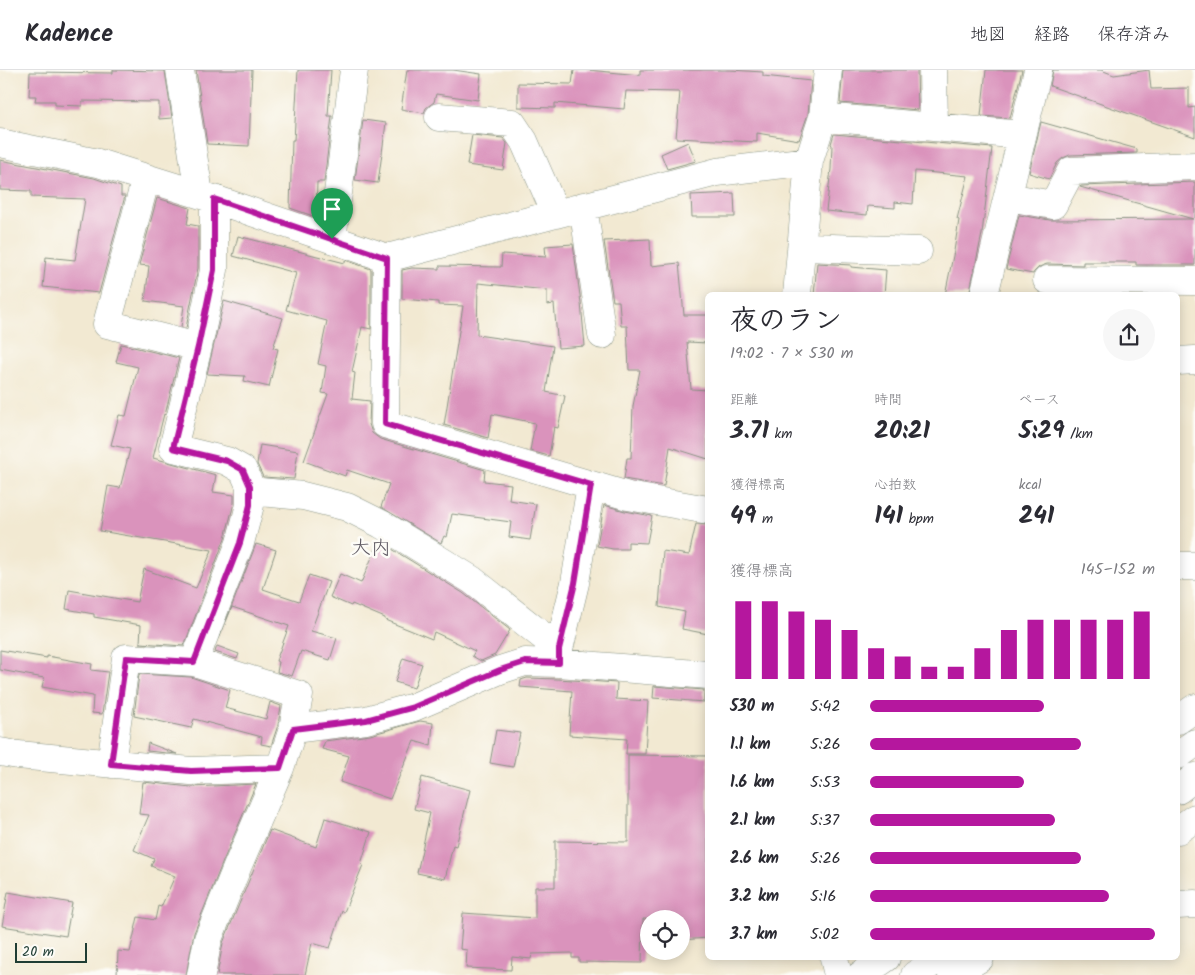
<!DOCTYPE html>
<html lang="ja">
<head>
<meta charset="utf-8">
<style>
	body { margin:0; font-family:Kalam,"Klee One",sans-serif; background:#f7f7f7; color:#2b2b33; height:100vh; display:flex; flex-direction:column; font-size:19px; white-space:nowrap }
	* { box-sizing:border-box; margin:0 }
	p { font-size:16px; color:#7c7c81 }
	.icon { flex:none; width:28px; height:28px; fill:none; stroke:currentColor; stroke-width:2; stroke-linecap:round; stroke-linejoin:round }
	.map { position:relative; flex:1; overflow:hidden }
	.drawer { position:absolute; left:705px; top:222px; width:475px; height:668px; display:flex; flex-direction:column; background:#fff; border-radius:8px; box-shadow:0 2px 12px #0003 }
	.drawer>* { flex:none }
	.controls { position:absolute; left:640px; top:840px; display:grid; gap:10px }
	.controls a { display:grid; place-items:center; width:50px; height:50px; border-radius:50%; background:#fff; box-shadow:0 2px 12px #0003; font-size:25px }
	.scale { position:absolute; left:15px; bottom:12px; width:72px; box-sizing:border-box; padding-left:5px; border:2px solid #1f3d34; border-top:0; font-size:14px; line-height:18px; white-space:nowrap; color:#1f3d34; -webkit-text-stroke:4px #fdfcf7; paint-order:stroke }
	.pin { position:absolute; display:grid; place-items:center; width:42px; height:42px; color:#fff; margin:-51px -21px; border-radius:50% 50% 50% 0; rotate:-45deg; box-shadow:0 0 5px #0007 }
	.pin .icon { rotate:45deg }
	.round { display:grid; place-items:center; flex:none; width:52px; height:52px; border-radius:26px; background:#f7f7f7 }
	.summary { display:flex; align-items:center; justify-content:space-between; height:85px; padding:0 25px }
	h1 { font-size:28px; font-weight:700; line-height:38px }
	.figures { display:grid; grid-template-columns:repeat(3,1fr); gap:8px; height:85px; padding:5px 25px }
	.figures div { display:grid; align-content:center }
	.figures b { font-size:25px; font-weight:700 }
	.figures small { font-size:14px; font-weight:400 }
	.figures p { font-size:14px }
	.chart { height:140px; padding:10px 25px }
	.chart p { display:flex; justify-content:space-between }
	.chart svg { width:100%; height:90px; margin-top:5px; stroke:#b5179e; stroke-width:6 }
	ul { padding:0 25px; list-style:none; font-size:16px }
	li { display:grid; grid-template-columns:80px 60px 1fr; align-items:center; height:38px }
	li i { height:12px; border-radius:6px; background:#b5179e }
	header { display:flex; align-items:center; gap:30px; box-sizing:border-box; height:70px; padding:0 25px; background:#fff; border-bottom:1px solid #e1e1e2 }
	header strong { font-size:24px }
	nav { display:flex; gap:28px; margin-inline-start:auto; font-size:18px }
	.map>svg:first-child { display:block }
	.building { fill:#da93bc }
	.lines { fill:none; stroke-linecap:round; stroke-linejoin:round }
	.minor-casing { stroke:#889383; stroke-width:29 }
	.minor { stroke:#fff; stroke-width:28 }
	.route-casing { stroke:#fff; stroke-width:10 }
	.route { stroke:#b5179e; stroke-width:6 }
	.labels { text-anchor:middle; dominant-baseline:central; stroke-width:5; stroke-linejoin:round; paint-order:stroke }
	.quarter-label { font-size:20px; fill:#605b64; stroke:#fdfcf7 }
</style>
</head>
<body>
<header>
<strong>Kadence</strong>
<nav><a>地図</a><a>経路</a><a>保存済み</a></nav>
</header>
<div class="map">
<svg width="1195" height="905" viewBox="0 0 1195 905">
	<rect width="100%" height="100%" fill="#fdfcf7"/>
	<filter id="ink" filterUnits="userSpaceOnUse"><feTurbulence type="fractalNoise" baseFrequency=".02" numOctaves="2"/><feDisplacementMap in="SourceGraphic" scale="10" xChannelSelector="R" yChannelSelector="G"/><feConvolveMatrix kernelMatrix="1 2 1 2 8 2 1 2 1" color-interpolation-filters="sRGB"/></filter>
	<filter id="wash" filterUnits="userSpaceOnUse"><feTurbulence type="fractalNoise" baseFrequency=".0096" numOctaves="4" result="noise"/><feDisplacementMap in="SourceGraphic" scale="20" xChannelSelector="R" yChannelSelector="G"/><feGaussianBlur stdDeviation="1.12" result="paint"/><feColorMatrix in="noise" values="0 0 0 0 0 0 0 0 0 0 0 0 0 0 0 0 0 1.4 0 .05"/><feComposite in="paint" operator="in"/></filter>
	<g filter="url(#wash)">
		<rect width="100%" height="100%" fill="#f2e9d2"/>
		<g id="blocks">
			<path class="building" d="M113,0L165,1L172,48L159,49V32L82,31V36L55,35V31H35L36,26H29L30,2L113,3Z
				M196,0H252L249,76L207,74Z
				M298,0H331L328,46H332L324,112H317L316,147L290,138L292,70H294Z
				M407,0H453L481,4L478,30L436,24L434,32L426,38L424,43L401,39Z
				M574,0H588L640,5V0H730L763,2V6L811,11L808,44L799,70L757,63V72L676,68L680,22L626,21L624,39L555,33V38L518,37V13L572,14Z
				M843,0H917L918,40L840,33Z
				M986,0H1022L1010,48L981,46Z
				M1053,0H1101L1114,5L1149,0L1151,19L1189,18V38L1195,37V67L1050,16Z
				M363,50L386,53L378,113L355,110Z
				M1041,52L1137,79V83L1070,85L1063,88L1057,93L1049,109L1029,103Z
				M834,64L992,78L982,164L969,225H945L954,181L959,150L957,149L968,106L915,101L913,134L895,132V138L868,136L867,145L826,141L831,99L832,75L831,74Z
				M472,65L503,68L507,73L503,100L467,95Z
				M688,72L696,91L667,99L661,84Z
				M0,90L94,108L121,117V126H125L99,223L43,217L46,187L75,190L85,129L31,127V121L0,120Z
				M1195,112V195H1136V192H1083V195L1047,194L1039,197L1034,202L1033,204L1006,199L1019,145L1050,150L1193,149L1080,117L1081,116Z
				M734,123L735,147H692L691,125Z
				M157,128L190,138L187,154L198,156V198L186,258L181,257L184,236L145,231L149,196L139,195Z
				M238,166L345,193V190L371,199V259L362,257L352,302L355,303L352,329L370,331L369,354L372,363L380,369L485,400L484,411L511,414L509,430L536,434L530,470L509,467L511,452L452,444L447,467L444,466L441,473L381,437L389,414L347,400L345,406L304,391L328,324L322,323L326,296L318,294L327,251L286,240L296,203L233,186Z
				M650,169L651,196L679,193L684,245H708V273L687,272L691,319L708,320V389L670,377L664,416L624,409L627,388H631L633,336L640,300H629L627,256H621L619,231H613L604,171Z
				M573,174L581,233L585,276L558,278L554,234L547,235V220L478,213L477,265L553,276L546,322L565,326L558,358L554,357L549,386L530,381L535,353L492,344L488,368L444,355L463,236L438,235V232L402,229V200L412,198L439,199V196L501,197L502,184L546,187L545,176Z
				M817,193L851,195V197L886,200L884,225H814Z
				M224,231L283,248L273,278L278,279L269,317L244,311L245,306L207,304Z
				M121,274L179,288L165,345L164,344L153,388L216,405L213,422L234,425V433L225,468L184,576L140,573L141,555L94,547V544L66,539L69,520L137,532L144,499L196,518L212,480L100,461L108,416L120,418L130,379L111,375L119,345L126,346L138,297L116,292Z
				M260,375L298,381L294,409L263,407L257,394Z
				M604,435L625,441L652,446L647,473L628,472V479H613L597,476Z
				M696,454L708,455V564L682,559L685,542L659,537L663,481L689,485Z
				M379,471L463,523L510,560L495,585L481,591L472,586L475,581L434,562L432,569L385,550V548L352,534L351,536L330,527L340,504L361,513Z
				M256,474L276,480L263,519L299,531L309,505L329,512L311,561L337,568L330,590L301,581L292,606L277,602L279,592L276,591L289,556L232,537L219,569Z
				M217,576L239,584L237,589L215,582Z
				M0,580L47,588V586L92,594L91,600L108,602L102,644L92,643L93,626L42,617L44,608L0,600Z
				M403,588L422,594L414,618L395,612Z
				M139,604L191,607L230,620L225,638L266,649L270,632L281,636L278,655L271,676L261,674L262,667L194,649L191,658L134,646Z
				M527,608L558,609L617,613L616,629L648,631L645,684H626L627,669L569,665L572,621L520,617L521,610Z
				M654,616L704,620V632L653,628Z
				M420,651L433,653L431,676L414,671L390,729L340,712L349,686L322,679L325,671L370,665Z
				M496,660L520,663L513,697L490,693Z
				M148,673L177,684L147,681Z
				M628,685L708,686V868L681,870V849H643L642,893L579,892V888H572V883L532,884L531,889L512,887L511,900L466,898L467,880L460,879L463,843L535,848V817H555V771L628,772Z
				M422,707L470,720L456,776L453,775L445,809L417,803L430,743L414,739Z
				M143,712L191,717L256,714L224,789L194,863L186,905H117L118,881L130,882L138,847L155,850L158,836L161,837L175,806L151,796L154,789L134,780L149,745L139,744Z
				M325,748L371,762L361,794L363,795L344,842L342,841L330,878L312,873L305,905H217L223,873L270,760L316,777Z
				M8,822L72,833L66,866L2,856Z"/>
		</g>
	</g>
	<g filter="url(#ink)">
		<use href="#blocks" fill-opacity="0" stroke="#889383" stroke-width="1"/>
		<g class="lines">
			<g class="minor-casing">
				<path id="minor" d="M180,0L199,124
					M933,0L934,57
					M439,47L512,53L524,71L556,144
					M823,47L1022,65
					M0,73L98,93L214,129L387,188L717,102L809,91
					M146,108L107,254L198,277
					M1008,127L1053,135L1071,101L1195,96
					M583,136L602,265
					M332,169L354,0
					M802,177L918,181
					M387,188L385,354L628,426L708,440
					M1047,210L1195,211
					M797,225L809,91L823,47L828,0
					M984,225L1038,0
					M1178,291L1195,290
					M250,421L303,426L347,437L381,454L472,510L559,579
					M1178,496H1195
					M194,592L240,473L250,435V416L243,400L227,391L173,378L198,277L214,200V129
					M559,593V579L575,513L591,415
					M1178,650L1195,638
					M0,682L18,685L191,701L280,698
					M1178,685L1195,673
					M111,694L126,588L194,592L299,625L293,659
					M1178,720L1195,707
					M1178,760L1195,748
					M1178,835L1195,834
					M834,888L838,905
					M201,905L208,869L238,795L280,698L293,659L366,650L414,637L500,600L525,592L559,593L708,605
					M861,905L886,888
					M915,905L939,888
					M952,905L980,888"/>
			</g>
			<use href="#minor" class="minor"/>
		</g>
	</g>
	<g class="lines" filter="url(#ink)">
		<g class="route-casing">
			<path id="route" d="M214,129L387,188L385,354L591,415L575,513L559,579V593L525,592L500,600L414,637L366,650L293,659L280,698L191,701L111,694L126,588L194,592L240,473L250,435V416L243,400L227,391L173,378L198,277L214,200Z"/>
		</g>
		<use href="#route" class="route"/>
	</g>
	<g class="labels">
		<g class="quarter-label">
			<text x="371" y="479">大内</text>
		</g>
	</g>
</svg>
<div class="controls">
<a><svg class="icon" aria-label="locate" viewBox="0 0 24 24"><circle cx="12" cy="12" r="6"/><path d="M12 2v4M12 18v4M2 12h4M18 12h4"/></svg></a>
</div>
<div class="scale">20 m</div>
<div class="pin" style="left:332px;top:169px;background:#1e9e55"><svg class="icon" aria-label="arrive" viewBox="0 0 24 24"><path d="M6 21V4h12l-3 4 3 4H6"/></svg></div>
<section class="drawer">
<div class="summary"><div><h1>夜のラン</h1><p>19:02 · 7 × 530 m</p></div><a class="round"><svg class="icon" aria-label="share" viewBox="0 0 24 24"><path d="M12 15V3M7 8l5-5 5 5M5 13v7h14v-7"/></svg></a></div>
<div class="figures">
<div><p>距離</p><b>3.71<small> km</small></b></div>
<div><p>時間</p><b>20:21</b></div>
<div><p>ペース</p><b>5:29<small> /km</small></b></div>
</div>
<div class="figures">
<div><p>獲得標高</p><b>49<small> m</small></b></div>
<div><p>心拍数</p><b>141<small> bpm</small></b></div>
<div><p>kcal</p><b>241</b></div>
</div>
<div class="chart"><p><span>獲得標高</span>145–152 m</p>
<svg viewBox="0 0 160 44" preserveAspectRatio="none"><path d="M5 44V6M15 44V6M25 44V11M35 44V15M45 44V20M55 44V29M65 44V33M75 44V38M85 44V38M95 44V29M105 44V20M115 44V15M125 44V15M135 44V15M145 44V15M155 44V11"/></svg>
</div>
<ul>
<li><b>530 m</b>5:42<i style="width:61%"></i></li>
<li><b>1.1 km</b>5:26<i style="width:74%"></i></li>
<li><b>1.6 km</b>5:53<i style="width:54%"></i></li>
<li><b>2.1 km</b>5:37<i style="width:65%"></i></li>
<li><b>2.6 km</b>5:26<i style="width:74%"></i></li>
<li><b>3.2 km</b>5:16<i style="width:84%"></i></li>
<li><b>3.7 km</b>5:02<i style="width:100%"></i></li>
</ul>
</section>
</div>
</body>
</html>
